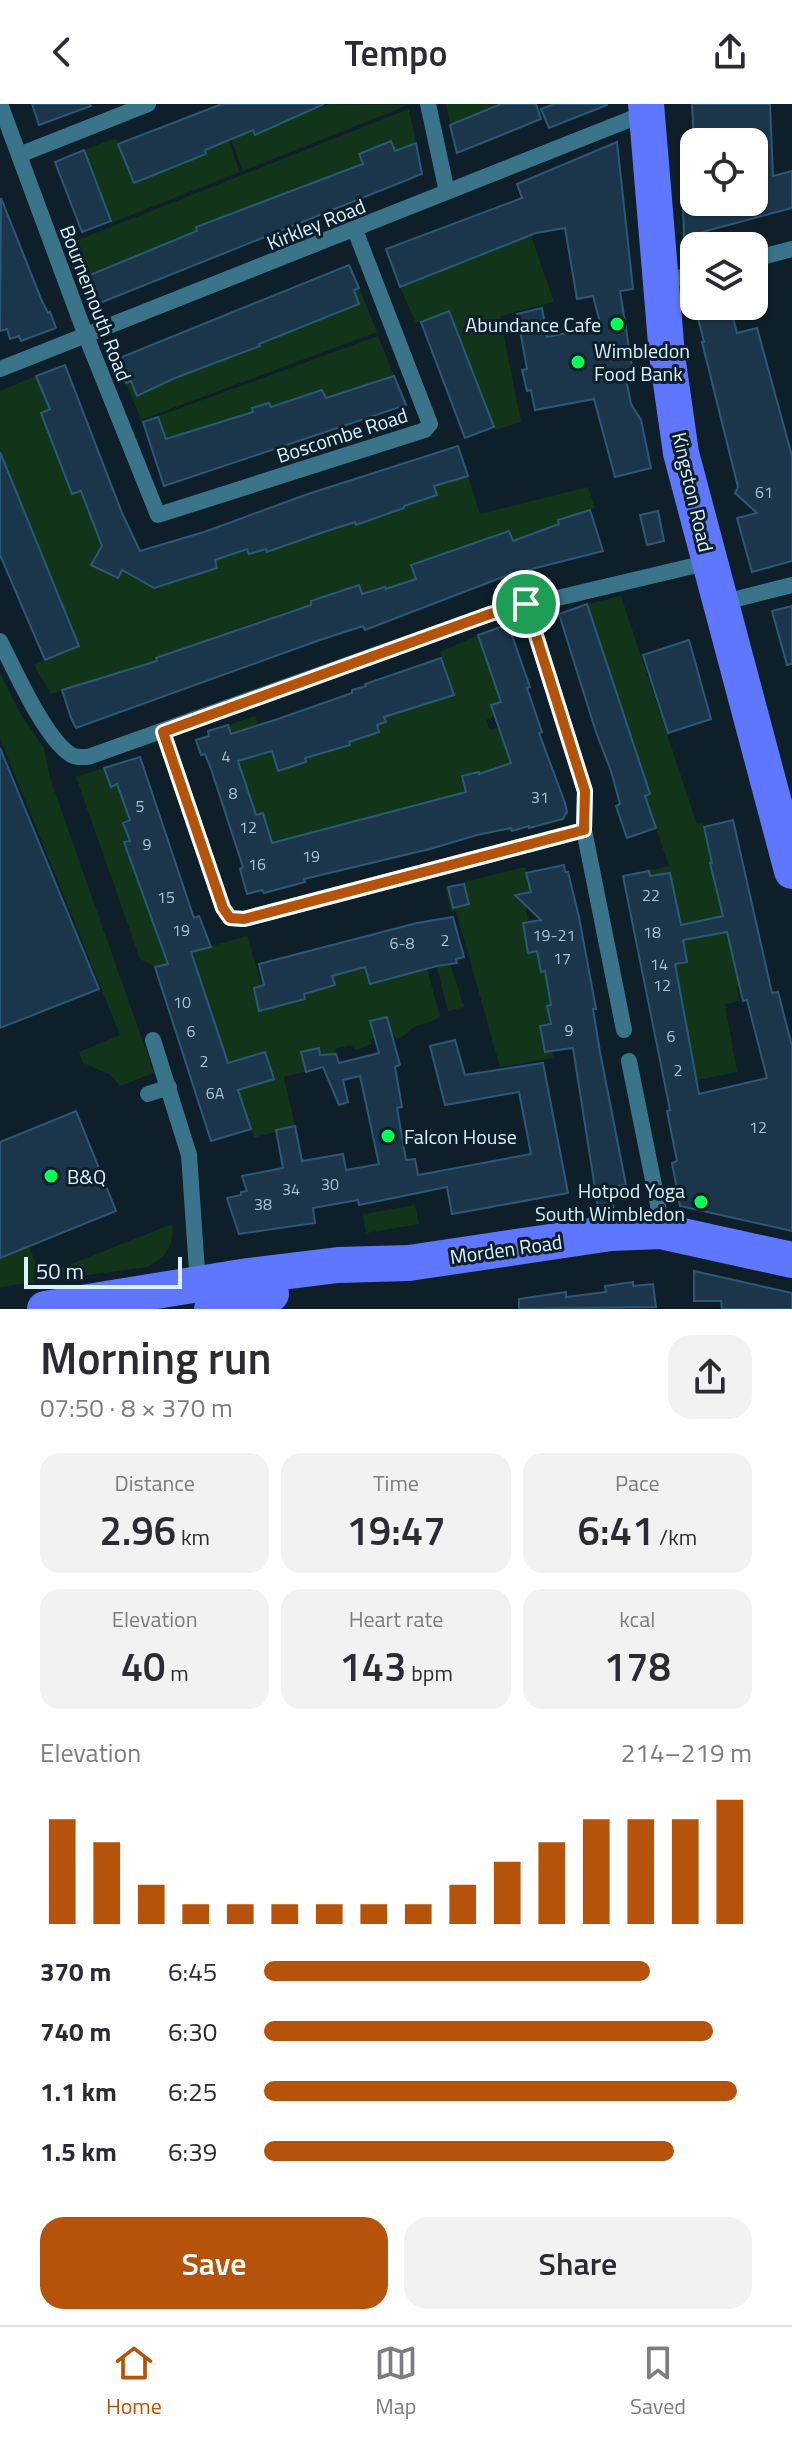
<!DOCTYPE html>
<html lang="en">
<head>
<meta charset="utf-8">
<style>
	body { margin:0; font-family:"Titillium Web",sans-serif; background:#f2f2f3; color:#2b2b33; height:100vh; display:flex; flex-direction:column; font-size:30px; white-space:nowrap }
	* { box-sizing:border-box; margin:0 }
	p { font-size:26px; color:#7c7c81 }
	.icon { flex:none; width:44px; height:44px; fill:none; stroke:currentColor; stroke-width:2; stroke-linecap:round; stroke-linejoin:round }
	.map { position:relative; height:1205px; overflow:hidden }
	.details { display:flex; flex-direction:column; background:#fff; flex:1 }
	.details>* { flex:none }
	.fabs { position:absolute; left:680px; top:24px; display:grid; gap:16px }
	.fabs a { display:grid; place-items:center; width:88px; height:88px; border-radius:16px; background:#fff; box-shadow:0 2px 6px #0004; font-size:40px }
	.scale { position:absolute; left:24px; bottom:20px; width:158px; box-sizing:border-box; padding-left:8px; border:4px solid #d8f2ff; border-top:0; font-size:22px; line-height:28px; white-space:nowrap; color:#d8f2ff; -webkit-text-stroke:6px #0f1f29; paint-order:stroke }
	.pin { position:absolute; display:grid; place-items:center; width:68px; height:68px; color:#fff; margin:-34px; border:4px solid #fff; border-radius:50%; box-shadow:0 2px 8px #0007 }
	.round { display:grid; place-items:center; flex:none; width:84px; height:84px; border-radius:24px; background:#f2f2f3 }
	.overview { display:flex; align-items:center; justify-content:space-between; height:136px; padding:0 40px }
	h1 { font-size:44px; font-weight:600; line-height:60px }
	.metrics { display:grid; grid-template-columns:repeat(3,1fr); gap:12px; height:136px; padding:8px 40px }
	.metrics div { display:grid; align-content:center; border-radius:20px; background:#f2f2f3; text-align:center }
	.metrics b { font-size:40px; font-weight:600 }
	.metrics small { font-size:22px; font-weight:400 }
	.metrics p { font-size:22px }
	.chart { height:224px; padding:16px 40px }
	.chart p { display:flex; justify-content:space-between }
	.chart svg { width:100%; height:144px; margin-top:8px; stroke:#b45309; stroke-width:6 }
	.primary-button { display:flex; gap:16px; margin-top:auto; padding:16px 40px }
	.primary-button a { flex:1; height:92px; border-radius:24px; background:#b45309; color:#fff; font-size:32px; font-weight:600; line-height:92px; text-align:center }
	.primary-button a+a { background:#f2f2f3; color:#2b2b33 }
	ul { padding:0 40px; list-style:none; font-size:26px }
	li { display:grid; grid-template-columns:128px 96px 1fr; align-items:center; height:60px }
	li i { height:20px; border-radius:10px; background:#b45309 }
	header { display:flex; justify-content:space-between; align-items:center; height:104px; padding:0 40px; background:#fff; font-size:36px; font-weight:600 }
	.menu { display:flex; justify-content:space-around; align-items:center; height:112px; border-top:2px solid #e1e1e2; background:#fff; font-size:22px; color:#7c7c81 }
	.menu a { display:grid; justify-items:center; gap:4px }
	.menu .active { color:#b45309 }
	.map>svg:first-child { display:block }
	.green { fill:#123418 }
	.building { fill:#1b364b; stroke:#2c5878; stroke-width:2; fill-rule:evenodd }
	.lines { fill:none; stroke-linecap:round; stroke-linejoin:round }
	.minor { stroke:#39748a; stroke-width:16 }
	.primary { stroke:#5f76ff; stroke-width:36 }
	.route-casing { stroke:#fff; stroke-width:16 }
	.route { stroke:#b45309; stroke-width:10 }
	.poi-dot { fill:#04ff56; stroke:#0f1f29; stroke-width:3 }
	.labels { text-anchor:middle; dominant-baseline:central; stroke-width:6; stroke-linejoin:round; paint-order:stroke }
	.number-label { font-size:16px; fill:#a9c3d2 }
	.street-label { font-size:20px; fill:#d8f2ff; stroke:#0f1f29 }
	.poi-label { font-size:20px; fill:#d8f2ff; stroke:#0f1f29; text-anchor:start }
</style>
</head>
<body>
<header><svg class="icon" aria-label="back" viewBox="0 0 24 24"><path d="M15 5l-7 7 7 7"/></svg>Tempo<svg class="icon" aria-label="share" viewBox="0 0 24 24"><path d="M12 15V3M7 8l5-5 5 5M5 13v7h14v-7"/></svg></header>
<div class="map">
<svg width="792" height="1205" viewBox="0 0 792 1205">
	<rect width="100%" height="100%" fill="#0f1f29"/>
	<path class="green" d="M314,0L317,5L329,0L408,1L243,67L230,33L251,20L255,31L270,25L266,14L273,11L279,21L300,11Z
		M446,0H498L499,1L450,21Z
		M409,5L416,39L395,47L391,37L363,60L196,123L197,127L85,173L73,138Z
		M116,34L134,79L143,76L140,65L159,69L206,50L203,40L228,36L240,68L111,119L84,46Z
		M501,128L507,141L531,131L554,198L500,212L521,318L495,326L449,208L416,219L400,183L415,178L410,165L416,163L421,175L439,168L435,155L444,152L449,164L468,157L463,143L473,140L479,152L498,145L493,132Z
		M359,184L377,228L141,316L126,279L131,277L137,290L151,270L263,239L359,200L354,186Z
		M378,232L394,272L326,294L271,303L185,329L155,353L142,318Z
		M36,272L50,305L72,390L81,387L104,439L92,461L117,474L122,466L152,482L217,464L215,456L247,445L250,450L266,445L268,448L299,437L318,421L321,429L404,404L403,402L437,391L434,382L468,372L480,410L588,383L595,404L559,416L561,424L544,426L513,437L509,427L416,474L386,485L384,483L362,490L358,481L341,487L344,497H311L314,508L300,504L279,510L282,520L269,515L244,522L247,533L235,526L217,533L219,542L204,538L156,554L159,564H136L51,590L34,561L79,541L0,346V287Z
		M621,492L697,720L703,719L712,759L710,760L740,882L736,883L740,897L725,900L737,968L697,976L668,862L687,858L670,769L650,772L649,767L669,762L645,692L650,690L587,500Z
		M478,531L501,598L491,601L495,612L486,616L490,626L509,620L503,636L509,655L520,652L508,711L512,727H494L478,668L463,672L466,688L372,712V715L300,758L305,778L262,729L268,726L263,709L256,711L228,621L255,612L267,649C292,642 316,635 341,631C354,629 367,632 379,628L377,621L386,618L383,608H400L454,591L440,548Z
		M0,569L20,609L44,644L50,674L154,969L120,982L109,970L83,959L79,948L120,931L0,634Z
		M104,664L111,682L117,681L130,716L123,719L130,737L124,739L130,755L141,751L147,769L136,773L167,860L155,863L140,855L76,673Z
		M525,763L529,778L537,777L525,801L529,818L523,819L528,848L538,847L541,867H545L547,876L561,899L547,902L553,954L500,963L456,807H451L445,783Z
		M247,832L264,889L293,893L295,898L305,895L301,880L310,888L335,881L332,872L365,863L370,880L387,877L382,857L427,864L440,913C432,919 422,919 414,923C407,928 406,932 397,935L390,929L371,935V940L356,946L350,941L335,945L339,959L284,973L295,1022L254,1034L245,1007L230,1012L235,973L230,958L223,960L218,944L223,942L218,927L208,930L191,848Z
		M450,860L464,903L448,907L437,863Z
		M415,1101L419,1120L366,1129L363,1110Z
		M172,1120C175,1141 166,1154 147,1163L0,1183V1154L29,1142L41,1172Z"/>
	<path class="building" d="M32,0H90L91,2L39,21Z
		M222,0H324L255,31L253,26L205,46L206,50L134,79L118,40Z
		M501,0H536L541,15L457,49L450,21Z
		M554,0H607V1L549,24L541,5Z
		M692,0H770L773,72L792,67V104L684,133L683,98H754V38H694Z
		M391,37L395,47L416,39L422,70L95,201L85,173L197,127L196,123L363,60L359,50Z
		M617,38L633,185L620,187L633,269L625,270L631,300L641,316L651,364L615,373L594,295L535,306L531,286L527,287L522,266L527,265L517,210L542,204L547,233L601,222L593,192L577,195L565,124L536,129L400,183L386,145L522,94L517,80Z
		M84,46L111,117L82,128L55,58Z
		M1,94L42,197L48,209L50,208L56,224L21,237L19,232L10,235L7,225L0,227Z
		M349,161L359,184L354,186L359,200L259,240L260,242L175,274L137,292L131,277L126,279L117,255Z
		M695,202H730L737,229L757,224L792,352V457L752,468L737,414L757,409L735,389L738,383L702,238H704Z
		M449,207L494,323L465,334L421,218Z
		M65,261L122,409L140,447L204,428L308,390L458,342L468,372L434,382L437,391L404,402V404L356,421L355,418L321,429L267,448L266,445L249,450L247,445L215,456L217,464L154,484L122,466L118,474L91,461L102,442L81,387L72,390L41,309L50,305L36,272Z
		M394,272L406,301L164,382L143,318L158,313L166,335L253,308L252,304L269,299L271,303L322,286L326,294Z
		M0,348L79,542L45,556L0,451Z
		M590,406L603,447L508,471L365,526L363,522L317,537L76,624L71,614L62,586L157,557L156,554L311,501V497L359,481L362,490L385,483L386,485L416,475L411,461L509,427L513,437L559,420L558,416Z
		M658,407L664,437L647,441L640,411Z
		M587,500L650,690L645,692L656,724L627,734L616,702L620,700L611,667L596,628L559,510Z
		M792,502V560L787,561L772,507Z
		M506,521L507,524L509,523L530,583L527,584L542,628L539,629L565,699L567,708L563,715L529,724V722L512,727L511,724L477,731L430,745L304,775L305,778L264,789L262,786L247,790L240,765L243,763L211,665L205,650L201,651L196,636L209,632L208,627L228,621L231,630L278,615L352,589V586L366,582L365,580L441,554L454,591L384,613L386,618L377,621L379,628L349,638L350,641L305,654L306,658L278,667L272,647L238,657L256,711L263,709L272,739L466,688L462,672L479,668V670L511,659L491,601L501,598L478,531Z
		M689,536L711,615L668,629L643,551Z
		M0,644L99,885L0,924Z
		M140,653L194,814L199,812L211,843L191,848L228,959L265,948L274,975L238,986L251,1025L211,1037L155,863L168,860L124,738L130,737L123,719L130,716L117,680L111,683L104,664Z
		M733,716L772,889L778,888L792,942V1127L680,1102L672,1059L677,1057L667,1007L670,1006L623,772L649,767L650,772L670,769L681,821L723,812L710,759H712L704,723ZM727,828L743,897L747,896L767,974L699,990L675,860L687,858L683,836Z
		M564,761L565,768H568L579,813L596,905H593L600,948L626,1081L611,1083L614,1108L599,1110L573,944L545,948L540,922L551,920L547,902L551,901L545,867L541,868L537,847L528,849L523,819L541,816L515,791L531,788L526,769Z
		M464,780L469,800L453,804L448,783Z
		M453,813L464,853L456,855L457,859L437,862L370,880L365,863L332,872L335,881L304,890L305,895L259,907L254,884L264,881L259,860L417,819Z
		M387,913L400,961L395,963L402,1003L397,1004L406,1056L415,1055L418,1071L531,1050L519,988L445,1001L430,942L455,936L465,971L543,959L568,1089L452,1110L447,1083L359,1101L358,1096L313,1104L315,1119L239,1130L227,1094L241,1091V1088L247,1087L242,1072L283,1064L276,1026L295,1022L302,1057L343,1050L346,1066L379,1060L360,972L343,976L348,998L339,1001L323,963L306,968L301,948L319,944L320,951L336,950L339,959L379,949L370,917Z
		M76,1007L116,1107L0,1154V1038Z
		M694,1167L792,1189V1205H722L721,1197H694Z
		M633,1178V1182L653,1180L656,1203L519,1205V1195L566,1188V1193L606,1188L605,1182Z"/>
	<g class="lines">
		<path class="minor" d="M0,0L86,232L158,411L425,326L430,320L355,126
			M428,0L447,88
			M19,51L148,0
			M754,155L792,145
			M661,178L694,170
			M0,265L646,9
			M721,499L792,481
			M526,500L585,687L584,726L624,926
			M0,537C14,565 45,634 70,650C75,654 82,653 88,653L490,510L710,458
			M163,628L223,804L230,814L244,815L584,726
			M153,936L189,1051L198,1181
			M629,957L658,1101L660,1127
			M148,990L169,983"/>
		<path class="primary" d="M646,0L667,251L681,349L792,767
			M45,1205L248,1172L338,1161L409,1159L611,1129L660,1127L792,1156
			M212,1205L271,1190"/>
	</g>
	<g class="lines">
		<g class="route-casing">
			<path id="route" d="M526,500L585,687L584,726L244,815L230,814L223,804L163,628L490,510Z"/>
		</g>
		<use href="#route" class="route"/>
	</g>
	<g class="poi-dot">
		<circle cx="617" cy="220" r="8"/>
		<circle cx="578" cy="258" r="8"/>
		<circle cx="388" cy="1032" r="8"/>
		<circle cx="51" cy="1072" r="8"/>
		<circle cx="701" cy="1098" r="8"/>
	</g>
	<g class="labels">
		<g class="number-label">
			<text x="764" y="388">61</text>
			<text x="226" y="652">4</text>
			<text x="233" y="689">8</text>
			<text x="540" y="693">31</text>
			<text x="140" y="702">5</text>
			<text x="248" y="723">12</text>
			<text x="147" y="740">9</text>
			<text x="311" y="752">19</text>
			<text x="257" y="760">16</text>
			<text x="651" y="791">22</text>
			<text x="166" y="793">15</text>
			<text x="181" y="826">19</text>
			<text x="652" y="828">18</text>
			<text x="554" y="831">19-21</text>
			<text x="445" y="836">2</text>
			<text x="402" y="839">6-8</text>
			<text x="562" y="854">17</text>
			<text x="659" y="860">14</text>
			<text x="662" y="881">12</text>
			<text x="182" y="898">10</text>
			<text x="569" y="926">9</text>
			<text x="191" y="927">6</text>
			<text x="671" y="932">6</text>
			<text x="204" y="957">2</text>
			<text x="678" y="966">2</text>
			<text x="215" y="989">6A</text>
			<text x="758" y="1023">12</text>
			<text x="330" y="1080">30</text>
			<text x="291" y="1085">34</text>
			<text x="263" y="1100">38</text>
		</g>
		<g class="street-label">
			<text transform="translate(316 120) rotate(-22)">Kirkley Road</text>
			<text transform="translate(96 199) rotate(69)">Bournemouth Road</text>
			<text transform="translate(342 331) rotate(-18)">Boscombe Road</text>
			<text transform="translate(693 388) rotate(77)">Kingston Road</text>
			<text transform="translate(506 1145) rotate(-8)">Morden Road</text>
		</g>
		<g class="poi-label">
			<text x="601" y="220" text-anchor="end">Abundance Cafe</text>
			<text x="594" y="246">Wimbledon<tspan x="594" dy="23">Food Bank</tspan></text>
			<text x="404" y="1032">Falcon House</text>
			<text x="67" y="1072">B&amp;Q</text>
			<text x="685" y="1086" text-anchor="end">Hotpod Yoga<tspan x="685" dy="23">South Wimbledon</tspan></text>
		</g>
	</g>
</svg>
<div class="fabs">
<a><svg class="icon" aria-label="locate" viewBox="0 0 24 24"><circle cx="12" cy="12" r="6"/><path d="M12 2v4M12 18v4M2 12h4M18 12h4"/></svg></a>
<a><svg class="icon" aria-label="layers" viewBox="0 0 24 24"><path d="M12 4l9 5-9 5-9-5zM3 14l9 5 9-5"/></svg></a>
</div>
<div class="scale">50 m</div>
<div class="pin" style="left:526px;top:500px;background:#1e9e55"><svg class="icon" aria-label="arrive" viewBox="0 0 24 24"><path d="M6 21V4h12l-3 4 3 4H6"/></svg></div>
</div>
<section class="details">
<div class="overview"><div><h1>Morning run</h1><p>07:50 · 8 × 370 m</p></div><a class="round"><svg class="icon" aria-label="share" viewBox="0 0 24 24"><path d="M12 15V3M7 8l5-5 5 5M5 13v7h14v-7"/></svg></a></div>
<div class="metrics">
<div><p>Distance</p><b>2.96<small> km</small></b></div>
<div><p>Time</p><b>19:47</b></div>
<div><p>Pace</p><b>6:41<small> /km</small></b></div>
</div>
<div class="metrics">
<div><p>Elevation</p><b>40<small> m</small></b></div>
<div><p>Heart rate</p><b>143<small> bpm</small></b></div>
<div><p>kcal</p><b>178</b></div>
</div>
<div class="chart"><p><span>Elevation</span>214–219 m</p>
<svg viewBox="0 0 160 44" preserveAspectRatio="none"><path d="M5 44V12M15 44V19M25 44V32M35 44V38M45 44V38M55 44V38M65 44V38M75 44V38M85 44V38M95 44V32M105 44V25M115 44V19M125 44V12M135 44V12M145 44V12M155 44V6"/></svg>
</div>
<ul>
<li><b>370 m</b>6:45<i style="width:79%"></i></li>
<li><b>740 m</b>6:30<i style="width:92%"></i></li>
<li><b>1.1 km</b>6:25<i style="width:97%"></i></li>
<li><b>1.5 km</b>6:39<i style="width:84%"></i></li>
</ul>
<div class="primary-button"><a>Save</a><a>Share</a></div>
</section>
<nav class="menu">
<a class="active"><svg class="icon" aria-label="home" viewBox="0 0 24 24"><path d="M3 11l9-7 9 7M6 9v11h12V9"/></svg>Home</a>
<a><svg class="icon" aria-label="map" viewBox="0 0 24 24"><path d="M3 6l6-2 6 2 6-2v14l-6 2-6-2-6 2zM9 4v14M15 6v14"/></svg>Map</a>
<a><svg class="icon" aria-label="saved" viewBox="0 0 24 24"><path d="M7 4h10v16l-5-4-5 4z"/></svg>Saved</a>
</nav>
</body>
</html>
